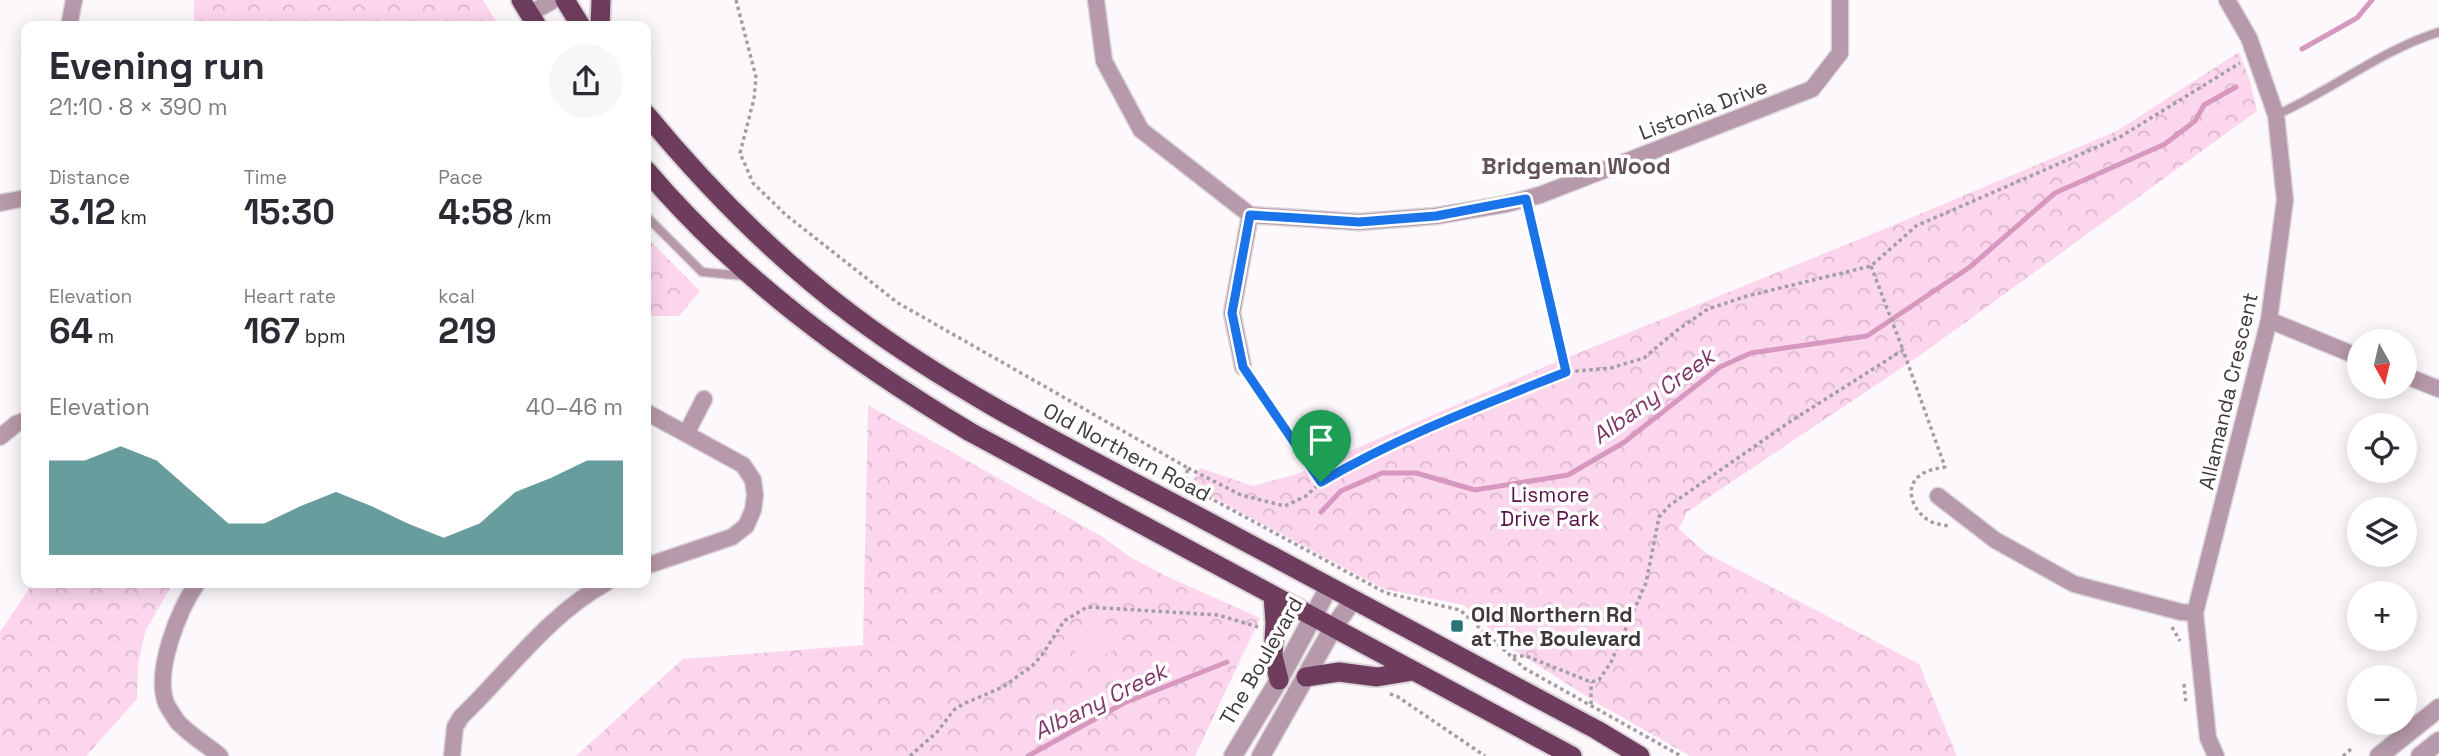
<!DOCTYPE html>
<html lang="en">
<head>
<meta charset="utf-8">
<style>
	body { margin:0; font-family:"Space Grotesk",sans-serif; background:#f7f7f7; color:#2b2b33; height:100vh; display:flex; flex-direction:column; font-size:26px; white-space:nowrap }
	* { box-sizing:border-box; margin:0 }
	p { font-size:23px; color:#7c7c81 }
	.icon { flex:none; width:38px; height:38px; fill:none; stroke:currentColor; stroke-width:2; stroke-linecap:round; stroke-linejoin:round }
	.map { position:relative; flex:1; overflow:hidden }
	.side { position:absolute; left:21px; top:21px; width:630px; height:567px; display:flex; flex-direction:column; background:#fff; border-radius:14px; box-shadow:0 4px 18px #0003 }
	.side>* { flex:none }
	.needle { width:46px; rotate:172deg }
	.tools { position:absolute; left:2347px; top:329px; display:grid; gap:14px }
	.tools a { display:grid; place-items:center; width:70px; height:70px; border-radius:50%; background:#fff; box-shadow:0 4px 18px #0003; font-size:35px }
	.pin { position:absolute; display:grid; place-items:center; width:60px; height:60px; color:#fff; margin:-72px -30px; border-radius:50% 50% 50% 0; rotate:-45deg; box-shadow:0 0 7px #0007 }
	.pin .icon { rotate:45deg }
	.round { display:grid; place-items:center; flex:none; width:74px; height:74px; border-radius:37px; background:#f7f7f7 }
	.headline { display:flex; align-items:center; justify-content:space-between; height:119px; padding:0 28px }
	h1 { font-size:38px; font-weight:700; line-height:52px }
	.stats { display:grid; grid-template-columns:repeat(3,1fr); gap:10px; height:119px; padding:7px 28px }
	.stats div { display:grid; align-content:center }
	.stats b { font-size:35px; font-weight:700 }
	.stats small { font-size:19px; font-weight:400 }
	.stats p { font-size:19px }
	.chart { height:196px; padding:14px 28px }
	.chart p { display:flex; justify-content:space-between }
	.chart svg { width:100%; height:126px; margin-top:7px; fill:#297476; opacity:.7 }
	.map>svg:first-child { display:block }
	.forest { fill:url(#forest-crowns) }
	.garden { fill:#fcd6ed }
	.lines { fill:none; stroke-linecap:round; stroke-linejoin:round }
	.stream { stroke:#d798bf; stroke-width:5 }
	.service-casing { stroke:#dbd5d9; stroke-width:11 }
	.minor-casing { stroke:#dbd5d9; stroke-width:19 }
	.tertiary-casing { stroke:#dbd5d9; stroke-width:21 }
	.trunk-casing { stroke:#dbd5d9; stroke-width:23 }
	.path { stroke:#a49da1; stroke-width:3.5; stroke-dasharray:3.5 3.5; stroke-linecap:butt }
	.service { stroke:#b699aa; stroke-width:8 }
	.minor { stroke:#b699aa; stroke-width:16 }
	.tertiary { stroke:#b699aa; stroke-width:18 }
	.trunk { stroke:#6e3c5c; stroke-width:19 }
	.route-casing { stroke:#fff; stroke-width:14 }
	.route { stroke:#1a73e8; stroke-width:9 }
	.poi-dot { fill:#297476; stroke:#fff; stroke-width:2.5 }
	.labels { text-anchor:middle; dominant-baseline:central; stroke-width:7; stroke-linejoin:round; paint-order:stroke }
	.street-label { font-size:21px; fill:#40383d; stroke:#fff }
	.park-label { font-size:21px; fill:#5a1145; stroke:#fff }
	.poi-label { font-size:21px; font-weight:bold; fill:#40383d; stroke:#fff; text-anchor:start }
	.neighbourhood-label { font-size:23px; font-weight:bold; fill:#63515c; stroke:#fff }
	.water-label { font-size:23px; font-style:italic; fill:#813769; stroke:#fff }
</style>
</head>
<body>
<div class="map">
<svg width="2439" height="756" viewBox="0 0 2439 756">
	<defs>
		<pattern id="forest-crowns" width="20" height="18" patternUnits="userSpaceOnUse" patternTransform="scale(1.75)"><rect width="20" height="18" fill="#fcd6ed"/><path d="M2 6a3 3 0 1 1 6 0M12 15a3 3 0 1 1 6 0" fill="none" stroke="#d9b8cc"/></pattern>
	</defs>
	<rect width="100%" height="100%" fill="#fdf8fb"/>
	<path class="forest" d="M194,0H483L499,26H194Z
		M2239,52L2250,81L2257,111L1919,356L1687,512L1679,529L1706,553L1919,664L1957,756H1690L1597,703L1506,645L1464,605L1384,589L1190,485L1200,468L1253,486L1297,474L1544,367L1882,230L2117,131Z
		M646,237L700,291L679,316H646Z
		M868,405L1101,536L1132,558L1166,576L1260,618L1195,756H576L683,659L863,645Z
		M33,583H173L145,632L138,665L137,699L86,756H0V632Z"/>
	<path class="garden" d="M1101,619L1115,650L1082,665L1068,635Z"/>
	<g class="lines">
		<path class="stream" d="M2302,49L2357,18L2372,0
			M1321,512L1341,491L1382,473H1416L1475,490L1568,475L1623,443L1720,367L1751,353L1867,336L1970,267L2055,193L2165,144L2195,121L2204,105L2236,87
			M1028,756L1124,703L1227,662"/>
		<g class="service-casing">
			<path id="service" d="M2276,115C2331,91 2381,50 2439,32
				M646,216L702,272L745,276"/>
		</g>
		<g class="minor-casing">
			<path id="minor" d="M1096,0L1104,61L1141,130L1250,215L1359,222L1436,216L1506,204L1540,195L1812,89L1840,53V0
				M529,14L554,0
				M69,26L74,0
				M0,203L26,198
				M2269,320L2359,357
				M1243,367L1232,313L1250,215
				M2404,375L2439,389
				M646,412L743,465L753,480L755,495L753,510L746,526L732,537L646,566
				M686,434L704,399
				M0,437L16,424L26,420
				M1938,496L1995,540L2074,584L2181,612L2195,613
				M197,583C179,610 154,670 166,703C168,708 174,716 177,721C188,734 207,745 220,756
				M452,756L455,727L461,717C508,672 548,615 606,583
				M2216,756L2208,738L2195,613L2269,320L2285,200L2276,115L2249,38L2227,0"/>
		</g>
		<g class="tertiary-casing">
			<path id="tertiary" d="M1233,756L1279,680L1329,587
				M1261,756L1333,628L1353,600
				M2379,756L2439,708
				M2420,756L2439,741"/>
		</g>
		<g class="trunk-casing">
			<path id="trunk" d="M521,0L537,26
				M565,0L581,26
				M600,26L601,0
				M646,114C708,189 777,259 855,317C962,397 1085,456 1203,519C1334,589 1465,660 1597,730L1640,756
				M646,170C739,279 847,358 970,432L1572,756
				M1273,596L1275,623L1273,656L1279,680
				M1306,677L1339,672L1377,677L1413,671"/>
		</g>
		<path class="path" d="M736,0L756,77L754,99L740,153L753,183L786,215L898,303L1188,468L1184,484L1386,593L1460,610L1524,668L1681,756
			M1530,215L1566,371
			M1871,266L1903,350
			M1251,379L1321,482
			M1188,468L1241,495L1285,506L1306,496L1321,482L1364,457L1448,418L1566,372L1611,368L1644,358L1676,331L1708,309L1747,296L1871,266L1916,226L2120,137L2240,63
			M2172,627L2180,641
			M1513,656H1526L1591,682L1599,680L1611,662L1646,583L1659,517L1670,505L1791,421L1903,350L1945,467C1935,469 1926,470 1918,477C1904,490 1914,511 1928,520C1934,524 1943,525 1950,526
			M2184,684L2186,704
			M1390,694L1398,697L1485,756
			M1591,704V682
			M910,756L937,732L954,710L963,704L1003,687L1033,665L1042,655L1064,621L1087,607L1218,615L1258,627
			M2343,756L2351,749"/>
		<use href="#service" class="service"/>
		<use href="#minor" class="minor"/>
		<use href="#tertiary" class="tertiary"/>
		<use href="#trunk" class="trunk"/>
	</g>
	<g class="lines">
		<g class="route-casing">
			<path id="route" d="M1526,199L1566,372C1483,405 1399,436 1321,482L1243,367L1232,313L1250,215L1359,222L1436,216Z"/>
		</g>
		<use href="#route" class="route"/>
	</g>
	<rect class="poi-dot" x="1450" y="619" width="14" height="14" rx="3.5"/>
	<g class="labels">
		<g class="street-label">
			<text transform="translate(1703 109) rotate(-21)">Listonia Drive</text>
			<text transform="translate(2228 391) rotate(-77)">Allamanda Crescent</text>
			<text transform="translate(1127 452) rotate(28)">Old Northern Road</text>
			<text transform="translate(1261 661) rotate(-60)">The Boulevard</text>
		</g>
		<g class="park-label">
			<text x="1550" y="494">Lismore<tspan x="1550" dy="24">Drive Park</tspan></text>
		</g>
		<g class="poi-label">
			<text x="1471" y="614">Old Northern Rd<tspan x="1471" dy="24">at The Boulevard</tspan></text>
		</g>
		<g class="neighbourhood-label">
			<text x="1576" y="166">Bridgeman Wood</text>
		</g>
		<g class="water-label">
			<text transform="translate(1653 396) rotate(-36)">Albany Creek</text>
			<text transform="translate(1100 701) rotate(-26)">Albany Creek</text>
		</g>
	</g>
</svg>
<div class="tools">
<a><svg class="needle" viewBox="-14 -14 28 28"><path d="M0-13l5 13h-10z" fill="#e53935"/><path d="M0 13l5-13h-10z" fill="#7c7c81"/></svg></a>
<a><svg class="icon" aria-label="locate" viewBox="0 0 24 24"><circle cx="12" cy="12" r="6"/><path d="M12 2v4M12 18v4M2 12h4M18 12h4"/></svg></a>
<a><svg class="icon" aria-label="layers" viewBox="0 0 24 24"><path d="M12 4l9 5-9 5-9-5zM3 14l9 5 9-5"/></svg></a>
<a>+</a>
<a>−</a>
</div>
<div class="pin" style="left:1321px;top:482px;background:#1e9e55"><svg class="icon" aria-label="arrive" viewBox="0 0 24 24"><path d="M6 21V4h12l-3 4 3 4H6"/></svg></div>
<section class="side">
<div class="headline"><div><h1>Evening run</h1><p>21:10 · 8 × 390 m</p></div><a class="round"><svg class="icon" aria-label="share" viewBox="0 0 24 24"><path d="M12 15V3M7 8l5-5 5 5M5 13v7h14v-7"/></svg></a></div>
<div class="stats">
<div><p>Distance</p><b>3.12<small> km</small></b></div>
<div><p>Time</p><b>15:30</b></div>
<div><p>Pace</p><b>4:58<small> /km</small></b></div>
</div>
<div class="stats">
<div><p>Elevation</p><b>64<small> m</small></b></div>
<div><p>Heart rate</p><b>167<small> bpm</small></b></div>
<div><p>kcal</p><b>219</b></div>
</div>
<div class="chart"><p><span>Elevation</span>40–46 m</p>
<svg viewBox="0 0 160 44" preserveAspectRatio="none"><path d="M0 44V11L10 11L20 6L30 11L40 22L50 33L60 33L70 27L80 22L90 27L100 33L110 38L120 33L130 22L140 17L150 11L160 11V44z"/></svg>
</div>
</section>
</div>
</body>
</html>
